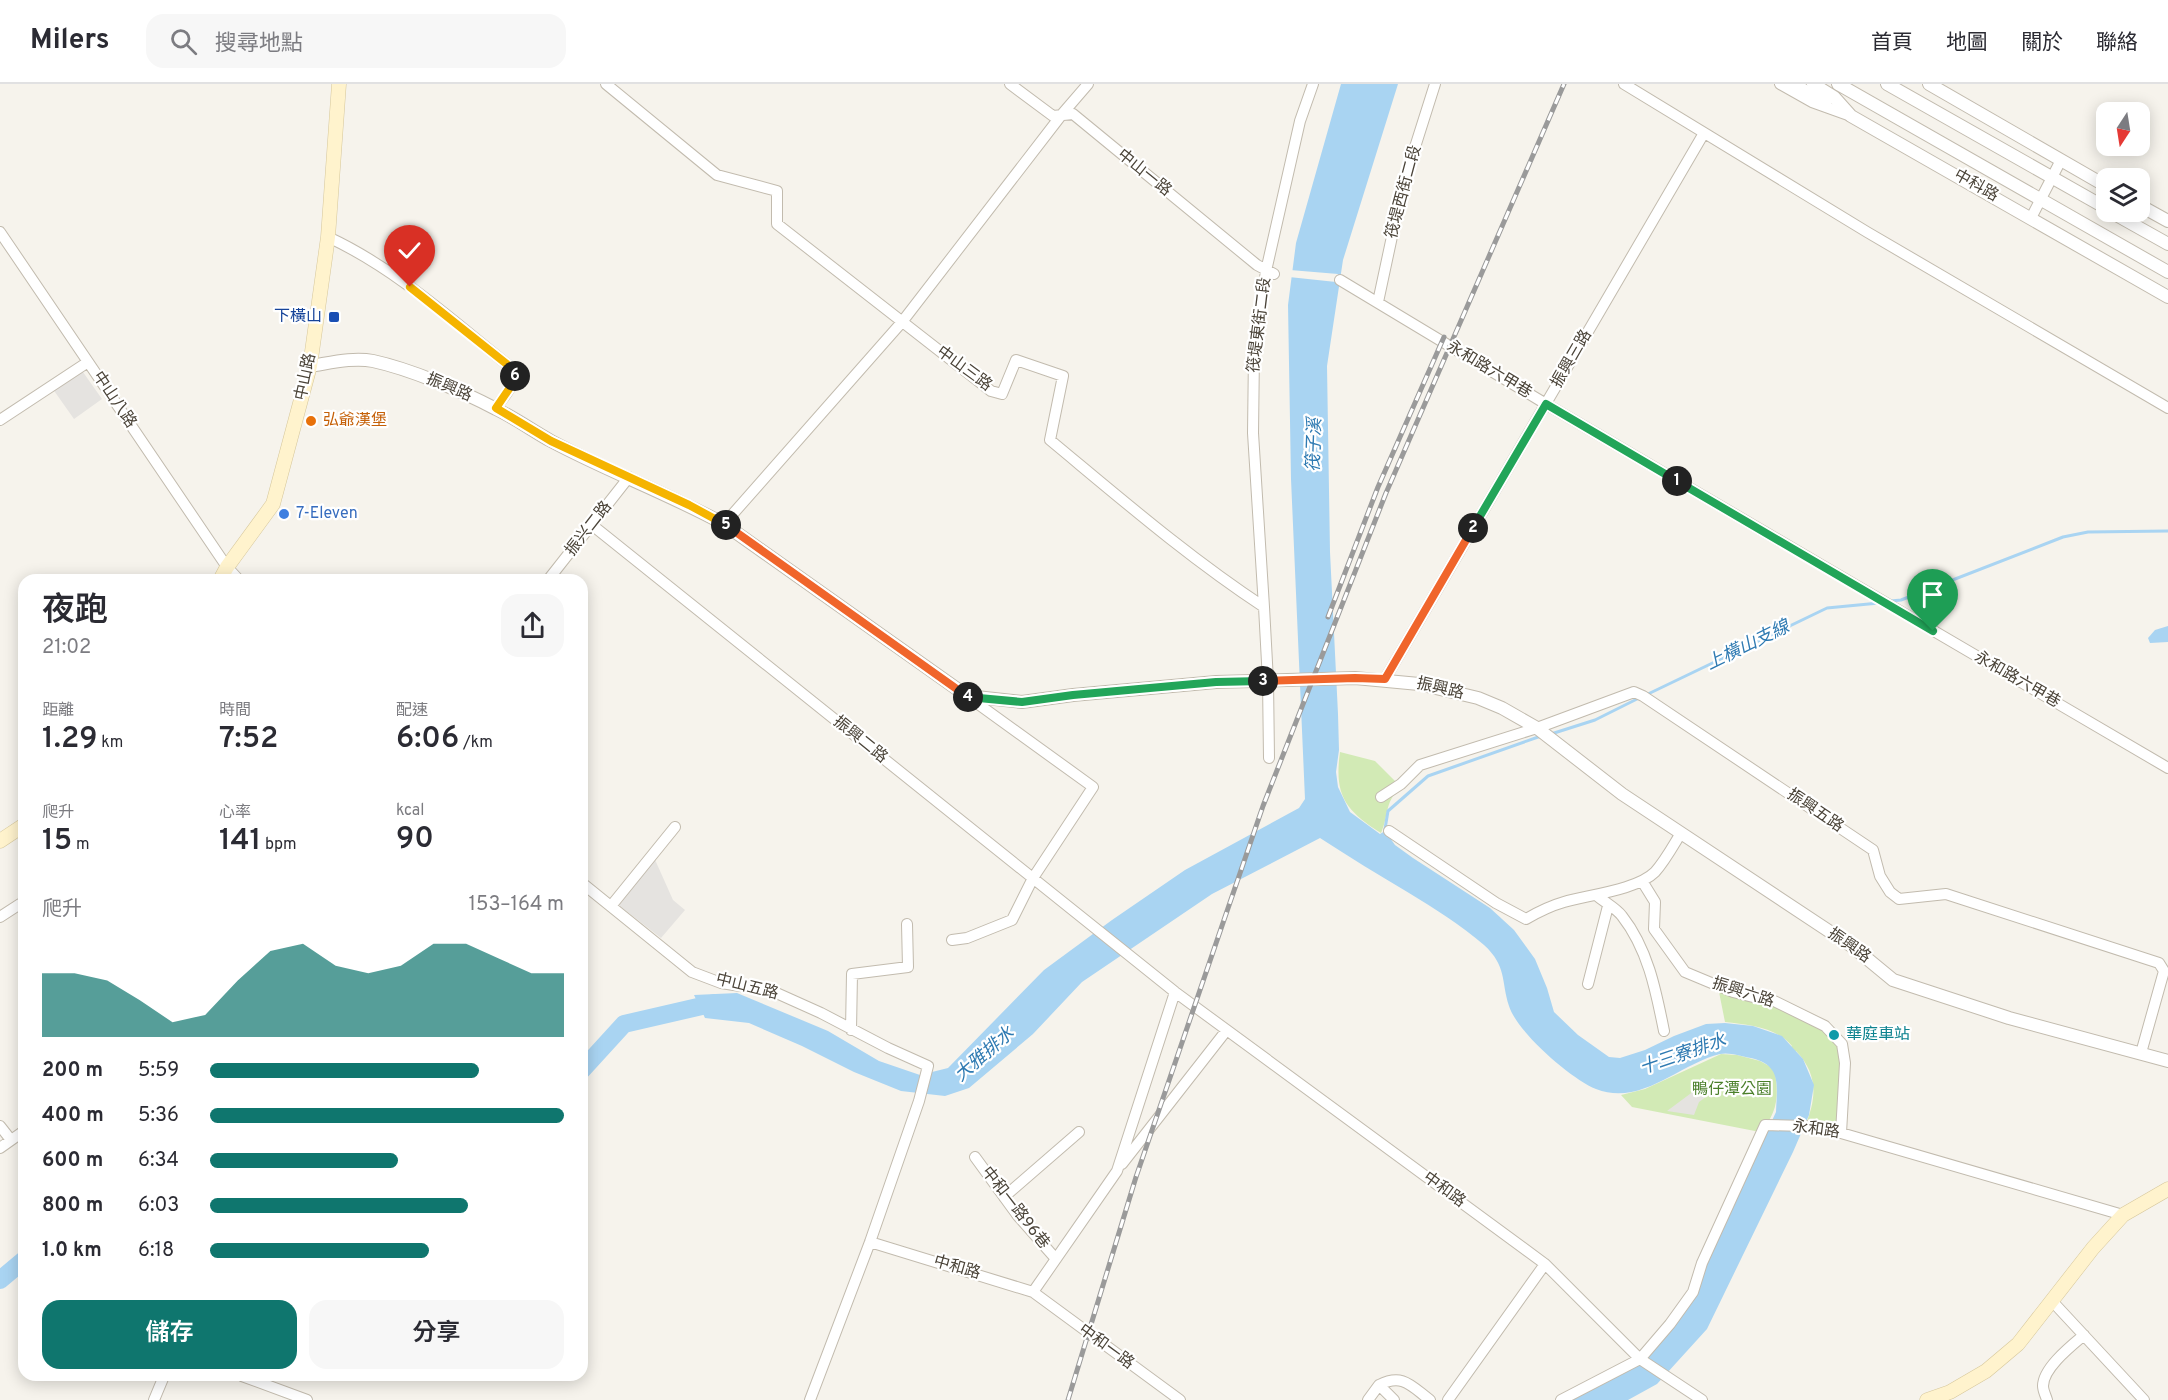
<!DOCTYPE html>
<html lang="zh-TW">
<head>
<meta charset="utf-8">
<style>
	body { margin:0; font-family:Overpass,"Noto Sans TC",sans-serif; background:#f7f7f7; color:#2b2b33; height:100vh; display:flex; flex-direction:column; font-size:22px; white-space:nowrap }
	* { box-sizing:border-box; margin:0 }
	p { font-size:20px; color:#7c7c81 }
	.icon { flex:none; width:33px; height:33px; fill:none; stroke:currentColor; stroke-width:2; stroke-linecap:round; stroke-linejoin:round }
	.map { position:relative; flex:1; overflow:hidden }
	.drawer { position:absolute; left:18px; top:490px; width:570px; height:807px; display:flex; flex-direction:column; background:#fff; border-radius:18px; box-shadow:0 3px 15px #0003 }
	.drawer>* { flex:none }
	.needle { width:39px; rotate:192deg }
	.tools { position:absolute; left:2096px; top:18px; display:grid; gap:12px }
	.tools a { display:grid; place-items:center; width:54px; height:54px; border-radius:12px; background:#fff; box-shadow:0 3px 15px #0003; font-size:30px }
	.pin { position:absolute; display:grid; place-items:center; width:51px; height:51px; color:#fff; margin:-62px -26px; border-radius:50% 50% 50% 0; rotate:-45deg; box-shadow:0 0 6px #0007 }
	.pin .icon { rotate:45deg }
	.km { position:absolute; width:30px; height:30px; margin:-15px; border-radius:50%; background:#222; color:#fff; font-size:16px; line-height:30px; text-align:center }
	.round { display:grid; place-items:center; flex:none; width:63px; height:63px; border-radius:18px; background:#f7f7f7 }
	.summary { display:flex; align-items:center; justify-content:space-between; height:102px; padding:0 24px }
	h1 { font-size:33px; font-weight:600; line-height:45px }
	.stats { display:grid; grid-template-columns:repeat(3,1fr); gap:9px; height:102px; padding:6px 24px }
	.stats div { display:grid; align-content:center }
	.stats b { font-size:30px; font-weight:600 }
	.stats small { font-size:16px; font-weight:400 }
	.stats p { font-size:16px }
	.chart { height:168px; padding:12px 24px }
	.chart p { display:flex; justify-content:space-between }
	.chart svg { width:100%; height:108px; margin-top:6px; fill:#0f766e; opacity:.7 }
	.primary-button { display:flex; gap:12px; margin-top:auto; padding:12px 24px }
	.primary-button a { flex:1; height:69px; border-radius:18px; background:#0f766e; color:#fff; font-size:24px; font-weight:600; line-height:69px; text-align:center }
	.primary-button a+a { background:#f7f7f7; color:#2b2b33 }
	ul { padding:0 24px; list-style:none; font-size:20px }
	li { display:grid; grid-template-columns:96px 72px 1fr; align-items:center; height:45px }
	li i { height:15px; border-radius:8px; background:#0f766e }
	header { display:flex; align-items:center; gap:36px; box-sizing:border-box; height:84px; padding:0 30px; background:#fff; border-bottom:2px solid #e1e1e2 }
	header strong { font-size:28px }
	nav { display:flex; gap:33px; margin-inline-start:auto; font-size:21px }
	.search { width:420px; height:54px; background:#f7f7f7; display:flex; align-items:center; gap:15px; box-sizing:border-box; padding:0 21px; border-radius:18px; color:#7c7c81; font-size:22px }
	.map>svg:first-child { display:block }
	.green { fill:#d2eab5 }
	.parking { fill:#e5e3e0 }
	.water { fill:#a9d4f2 }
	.pier { fill:#f6f3ec }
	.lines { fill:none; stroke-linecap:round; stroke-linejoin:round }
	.stream { stroke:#a9d4f2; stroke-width:3 }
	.river { stroke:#a9d4f2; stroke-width:18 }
	.minor-casing { stroke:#c2bbae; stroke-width:12 }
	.tertiary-casing { stroke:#c2bbae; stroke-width:14 }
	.secondary-casing { stroke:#d6c79b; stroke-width:15 }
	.minor { stroke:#fff; stroke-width:10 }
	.tertiary { stroke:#fff; stroke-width:12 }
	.secondary { stroke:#fff3cd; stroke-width:14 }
	.rail-casing { stroke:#9a9a9a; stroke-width:5 }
	.rail { stroke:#fff; stroke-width:3; stroke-dasharray:9; stroke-linecap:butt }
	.split-1-casing { stroke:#fff; stroke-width:12 }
	.split-2-casing { stroke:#fff; stroke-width:12 }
	.split-3-casing { stroke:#fff; stroke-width:12 }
	.split-4-casing { stroke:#fff; stroke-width:12 }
	.split-5-casing { stroke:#fff; stroke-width:12 }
	.split-6-casing { stroke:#fff; stroke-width:12 }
	.split-7-casing { stroke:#fff; stroke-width:12 }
	.split-1 { stroke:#22a559; stroke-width:8 }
	.split-2 { stroke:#22a559; stroke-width:8 }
	.split-3 { stroke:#f0652b; stroke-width:8 }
	.split-4 { stroke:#22a559; stroke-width:8 }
	.split-5 { stroke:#f0652b; stroke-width:8 }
	.split-6 { stroke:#f5b400; stroke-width:8 }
	.split-7 { stroke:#f5b400; stroke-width:8 }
	.transit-dot { fill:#1a4fb4; stroke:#fff; stroke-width:2 }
	.food-dot { fill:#e8710a; stroke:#fff; stroke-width:2 }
	.shop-dot { fill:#3f7fe0; stroke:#fff; stroke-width:2 }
	.culture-dot { fill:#0f9aa8; stroke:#fff; stroke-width:2 }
	.labels { text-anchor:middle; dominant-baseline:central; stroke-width:4.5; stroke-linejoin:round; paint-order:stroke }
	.street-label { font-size:16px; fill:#4b4439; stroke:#fff }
	.transit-label { font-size:16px; fill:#164399; stroke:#fff; text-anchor:end }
	.food-label { font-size:16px; fill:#c56008; stroke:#fff; text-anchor:start }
	.shop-label { font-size:16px; fill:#366cbe; stroke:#fff; text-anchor:start }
	.culture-label { font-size:16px; fill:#0d838f; stroke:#fff; text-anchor:start }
	.park-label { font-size:16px; fill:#4a7f2a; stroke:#fff }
	.water-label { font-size:18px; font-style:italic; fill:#2e7ab2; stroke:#fff }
</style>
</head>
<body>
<header>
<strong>Milers</strong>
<div class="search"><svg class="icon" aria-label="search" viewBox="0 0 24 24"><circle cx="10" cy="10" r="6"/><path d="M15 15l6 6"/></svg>搜尋地點</div>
<nav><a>首頁</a><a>地圖</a><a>關於</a><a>聯絡</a></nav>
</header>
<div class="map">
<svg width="2168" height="1316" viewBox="0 0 2168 1316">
	<rect width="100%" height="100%" fill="#f6f3ec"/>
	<path class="green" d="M1340,668L1375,677L1398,700L1399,704C1384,721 1389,731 1381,749C1345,726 1334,711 1340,668Z
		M1718,903L1753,913L1825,943L1842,961L1840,1048L1805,1042C1817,1014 1818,990 1796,967L1775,989C1779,1013 1777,1030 1760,1048L1632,1023L1621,1011L1645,1005L1721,970L1737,971L1760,977L1771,983L1792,962C1776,943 1749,941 1725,938Z"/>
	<path class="parking" d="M78,281L102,315L74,335L50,301Z
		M652,769L673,816L685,826L661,854L612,816Z
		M1707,1001L1713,1005L1710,1010L1699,1018L1694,1031L1667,1027L1698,1004Z"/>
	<path class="water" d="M1341,0H1398L1343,176L1327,282L1330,468L1338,630L1339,666L1336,688L1338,703L1350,728L1380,750L1385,747L1395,761L1413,774L1490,824L1514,846L1535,875L1547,904L1554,928L1578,951L1609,973L1620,974L1645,966L1674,952L1706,940L1725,939L1753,942L1782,952L1803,975L1814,1001L1809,1031L1793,1068L1707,1245L1657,1300L1628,1316H1570L1661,1257L1705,1180L1776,1028C1777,1001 1782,981 1751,974C1741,972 1729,968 1720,970C1679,980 1641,1023 1596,1005C1571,995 1517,948 1509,922C1501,897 1507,882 1484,861C1461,841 1435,825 1409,809C1379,791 1349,773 1320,754L1212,810L1082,898L1033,950L969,1004L945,1012L901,1007L854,988L802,962L749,939L705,934L694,911L737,909L828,947L879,977L920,991L948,984L1044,886L1112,836L1185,786L1299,724L1305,715L1291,395L1288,221L1296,159Z
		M2168,542V558L2150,559L2148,554L2155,546Z"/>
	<path class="pier" d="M1290,186L1338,190L1336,198L1289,193Z"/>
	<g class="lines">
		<path class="stream" d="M1891,517L1901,516L2063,453L2088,448L2168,447
			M1648,610L1827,524L1879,519
			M1551,650L1595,636L1639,614
			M1385,745L1388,727L1428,692L1541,652"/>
		<path class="river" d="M582,986L624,940L715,919L722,922
			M0,1196L24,1176"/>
		<g class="minor-casing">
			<path id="minor" d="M606,0L717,91L777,107V140L991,307L1002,310L1016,276L1063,292L1050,356C1120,414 1188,473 1264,523L1268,597L1269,674
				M1010,0L1053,32L1073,30L1257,181L1274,190
				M1624,0L1867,148L2168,324
				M1780,0L1812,18L1851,32
				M1795,0L1827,18
				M2031,134L2061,76
				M0,148L227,483L239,496
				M328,153C397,185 454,238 513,285C517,300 503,313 496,324
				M1340,196L1546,320L2168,684
				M1378,218L1403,101L1435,0
				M0,336L88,278
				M724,440L902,238L1063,29L1088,0
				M592,441L1175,908L1545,1180L1640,1275L1702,1316
				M548,496L629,393
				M1264,523L1253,349L1254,269L1266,187L1300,37L1313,0
				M1385,595L1704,49
				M1381,713L1401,700L1420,681L1537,644L1634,608L1643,612L1873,766L1880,792L1890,808L1899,815L1946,810L2159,879L2164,887L2141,969
				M1389,747L1496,819L1526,835C1538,828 1550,822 1564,818C1588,811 1637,806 1655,788C1665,777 1673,762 1681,749
				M1642,797L1655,818L1654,845L1685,888L1733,908L1753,913H1766L1825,942L1842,960L1845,979L1841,1049
				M582,799L692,888L721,899L772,907L821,929L888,964L928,982L919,1017L870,1158L810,1316
				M1596,811C1604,818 1616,824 1622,832C1648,865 1656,907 1664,947
				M611,822L675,743
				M0,833L20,820
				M952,856L967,854L1012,836L1033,794L1093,703L967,612
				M1588,900L1608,822
				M851,946L852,890L908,883L907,840
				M0,1042L11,1056
				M0,1064L24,1047
				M975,1073L1018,1132L1056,1175
				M1122,1080L1226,947
				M1004,1113L1079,1048
				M870,1158L1033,1208L1180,1316
				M1033,1208L1117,1087L1175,908
				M2052,1217L2144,1316
				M242,1292L307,1316
				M154,1316L164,1292
				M1368,1316L1379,1301
				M1394,1316L1379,1301C1403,1289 1411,1302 1430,1316
				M1448,1316L1545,1180
				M1561,1316L1640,1275L1670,1240L1693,1208L1702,1179L1765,1041L1805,1042L1841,1049L2123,1131
				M2047,1316C2046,1312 2043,1307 2043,1302C2043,1284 2071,1262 2084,1251"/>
		</g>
		<g class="tertiary-casing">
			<path id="tertiary" d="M1813,0L1834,13L1851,32L2168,213
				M1838,0L2168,188
				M1887,0L2106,124
				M1929,0L2106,102
				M2139,121L2168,137
				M2111,128L2168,160
				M310,282C330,279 353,273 373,277C410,285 462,307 496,325C515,334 533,347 551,357C607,387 667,409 724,440L967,612L1022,618L1073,611L1216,598L1355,594L1419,600L1478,614L1502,624L1537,644L1622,710L1853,863L1893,896L2009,934L2168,977"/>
		</g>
		<g class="secondary-casing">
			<path id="secondary" d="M220,496L227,483L273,420L310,282L328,153L339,0
				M0,757L24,741
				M1927,1316L1950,1308L1986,1287L2018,1260L2093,1164L2123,1131L2168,1105"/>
		</g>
		<use href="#minor" class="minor"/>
		<use href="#tertiary" class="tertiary"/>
		<use href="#secondary" class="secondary"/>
		<g class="rail-casing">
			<path id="rail" d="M1328,533L1378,403L1444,253
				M1068,1316L1136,1093L1263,722L1386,409L1564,0"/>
		</g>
		<use href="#rail" class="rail"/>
	</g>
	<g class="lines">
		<g class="split-1-casing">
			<path id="split-1" d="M1677,397L1933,547"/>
		</g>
		<g class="split-2-casing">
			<path id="split-2" d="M1473,444L1546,320L1677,397"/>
		</g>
		<g class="split-3-casing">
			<path id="split-3" d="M1263,597L1355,594L1385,595L1473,444"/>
		</g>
		<g class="split-4-casing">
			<path id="split-4" d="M968,613L1022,618L1073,611L1216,598L1263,597"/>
		</g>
		<g class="split-5-casing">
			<path id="split-5" d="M726,441L968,613"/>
		</g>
		<g class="split-6-casing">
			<path id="split-6" d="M515,292L509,305L496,324L551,357L689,421L726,441"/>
		</g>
		<g class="split-7-casing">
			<path id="split-7" d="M410,203L513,285L515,292"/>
		</g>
		<use href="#split-1" class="split-1"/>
		<use href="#split-2" class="split-2"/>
		<use href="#split-3" class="split-3"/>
		<use href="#split-4" class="split-4"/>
		<use href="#split-5" class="split-5"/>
		<use href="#split-6" class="split-6"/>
		<use href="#split-7" class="split-7"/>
	</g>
	<rect class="transit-dot" x="328" y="227" width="12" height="12" rx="3"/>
	<circle class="food-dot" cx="311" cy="337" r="6"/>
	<circle class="shop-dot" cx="284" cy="430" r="6"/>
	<circle class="culture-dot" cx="1834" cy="951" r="6"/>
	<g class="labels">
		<g class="street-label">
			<text transform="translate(1144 89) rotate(39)">中山一路</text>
			<text transform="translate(1976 102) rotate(29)">中科路</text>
			<text transform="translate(1404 108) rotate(-75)">筏堤西街二段</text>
			<text transform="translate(1260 241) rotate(-83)">筏堤東街二段</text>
			<text transform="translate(1572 275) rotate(-60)">振興三路</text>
			<text transform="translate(964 285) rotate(36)">中山三路</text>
			<text transform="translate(1489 286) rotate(31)">永和路六甲巷</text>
			<text transform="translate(306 293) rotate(-78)">中山路</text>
			<text transform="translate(449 304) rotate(23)">振興路</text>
			<text transform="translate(114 316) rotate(56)">中山八路</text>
			<text transform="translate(589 445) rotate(-52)">振兴二路</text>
			<text transform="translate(2017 596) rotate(30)">永和路六甲巷</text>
			<text transform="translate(1440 605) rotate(13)">振興路</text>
			<text transform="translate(860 656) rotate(39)">振興二路</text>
			<text transform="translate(1815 727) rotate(34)">振興五路</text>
			<text transform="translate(1849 862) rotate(35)">振興路</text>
			<text transform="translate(747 903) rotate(14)">中山五路</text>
			<text transform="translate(1743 909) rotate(18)">振興六路</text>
			<text transform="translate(1816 1046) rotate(8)">永和路</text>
			<text transform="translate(1444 1106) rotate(36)">中和路</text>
			<text transform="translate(1015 1124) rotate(52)">中和一路96巷</text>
			<text transform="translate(957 1184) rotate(16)">中和路</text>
			<text transform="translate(1106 1263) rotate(36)">中和一路</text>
		</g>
		<g class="transit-label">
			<text x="322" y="233">下橫山</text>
		</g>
		<g class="food-label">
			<text x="323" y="337">弘爺漢堡</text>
		</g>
		<g class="shop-label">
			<text x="296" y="430">7-Eleven</text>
		</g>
		<g class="culture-label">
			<text x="1846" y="951">華庭車站</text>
		</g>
		<g class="park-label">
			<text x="1732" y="1006">鴨仔潭公園</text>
		</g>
		<g class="water-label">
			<text transform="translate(1315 361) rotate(-88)">筏子溪</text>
			<text transform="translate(1748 562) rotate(-26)">上橫山支線</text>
			<text transform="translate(985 971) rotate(-41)">大雅排水</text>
			<text transform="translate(1683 971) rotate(-19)">十三寮排水</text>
		</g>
	</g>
</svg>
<div class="tools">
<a><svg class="needle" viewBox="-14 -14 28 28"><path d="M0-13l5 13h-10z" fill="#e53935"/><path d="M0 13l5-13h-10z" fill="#7c7c81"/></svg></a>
<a><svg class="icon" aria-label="layers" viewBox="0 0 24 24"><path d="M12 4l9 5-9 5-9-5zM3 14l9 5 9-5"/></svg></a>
</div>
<div class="pin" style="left:1933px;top:547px;background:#1e9e55"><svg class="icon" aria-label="arrive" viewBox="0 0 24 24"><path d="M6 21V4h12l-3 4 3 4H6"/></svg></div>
<div class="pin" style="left:410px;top:203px;background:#d93025"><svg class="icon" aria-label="check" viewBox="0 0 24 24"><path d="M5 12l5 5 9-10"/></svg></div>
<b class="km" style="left:1677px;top:397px">1</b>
<b class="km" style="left:1473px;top:444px">2</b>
<b class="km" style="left:1263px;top:597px">3</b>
<b class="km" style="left:968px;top:613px">4</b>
<b class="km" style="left:726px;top:441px">5</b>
<b class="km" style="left:515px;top:292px">6</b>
<section class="drawer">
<div class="summary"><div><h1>夜跑</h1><p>21:02</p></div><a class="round"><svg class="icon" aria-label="share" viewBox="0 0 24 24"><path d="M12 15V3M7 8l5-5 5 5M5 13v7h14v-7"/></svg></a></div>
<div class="stats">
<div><p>距離</p><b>1.29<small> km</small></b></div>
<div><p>時間</p><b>7:52</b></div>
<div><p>配速</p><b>6:06<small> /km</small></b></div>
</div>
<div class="stats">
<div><p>爬升</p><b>15<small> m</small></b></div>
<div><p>心率</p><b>141<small> bpm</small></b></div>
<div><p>kcal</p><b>90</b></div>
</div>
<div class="chart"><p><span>爬升</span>153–164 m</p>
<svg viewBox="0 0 160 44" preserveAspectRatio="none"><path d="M0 44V18L10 18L20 21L30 29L40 38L50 35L60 21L70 9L80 6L90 15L100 18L110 15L120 6L130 6L140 12L150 18L160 18V44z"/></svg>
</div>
<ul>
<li><b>200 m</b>5:59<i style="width:76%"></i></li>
<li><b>400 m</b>5:36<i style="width:100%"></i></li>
<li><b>600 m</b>6:34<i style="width:53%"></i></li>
<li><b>800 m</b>6:03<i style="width:73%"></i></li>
<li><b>1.0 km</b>6:18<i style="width:62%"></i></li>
</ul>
<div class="primary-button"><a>儲存</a><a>分享</a></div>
</section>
</div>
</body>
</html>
